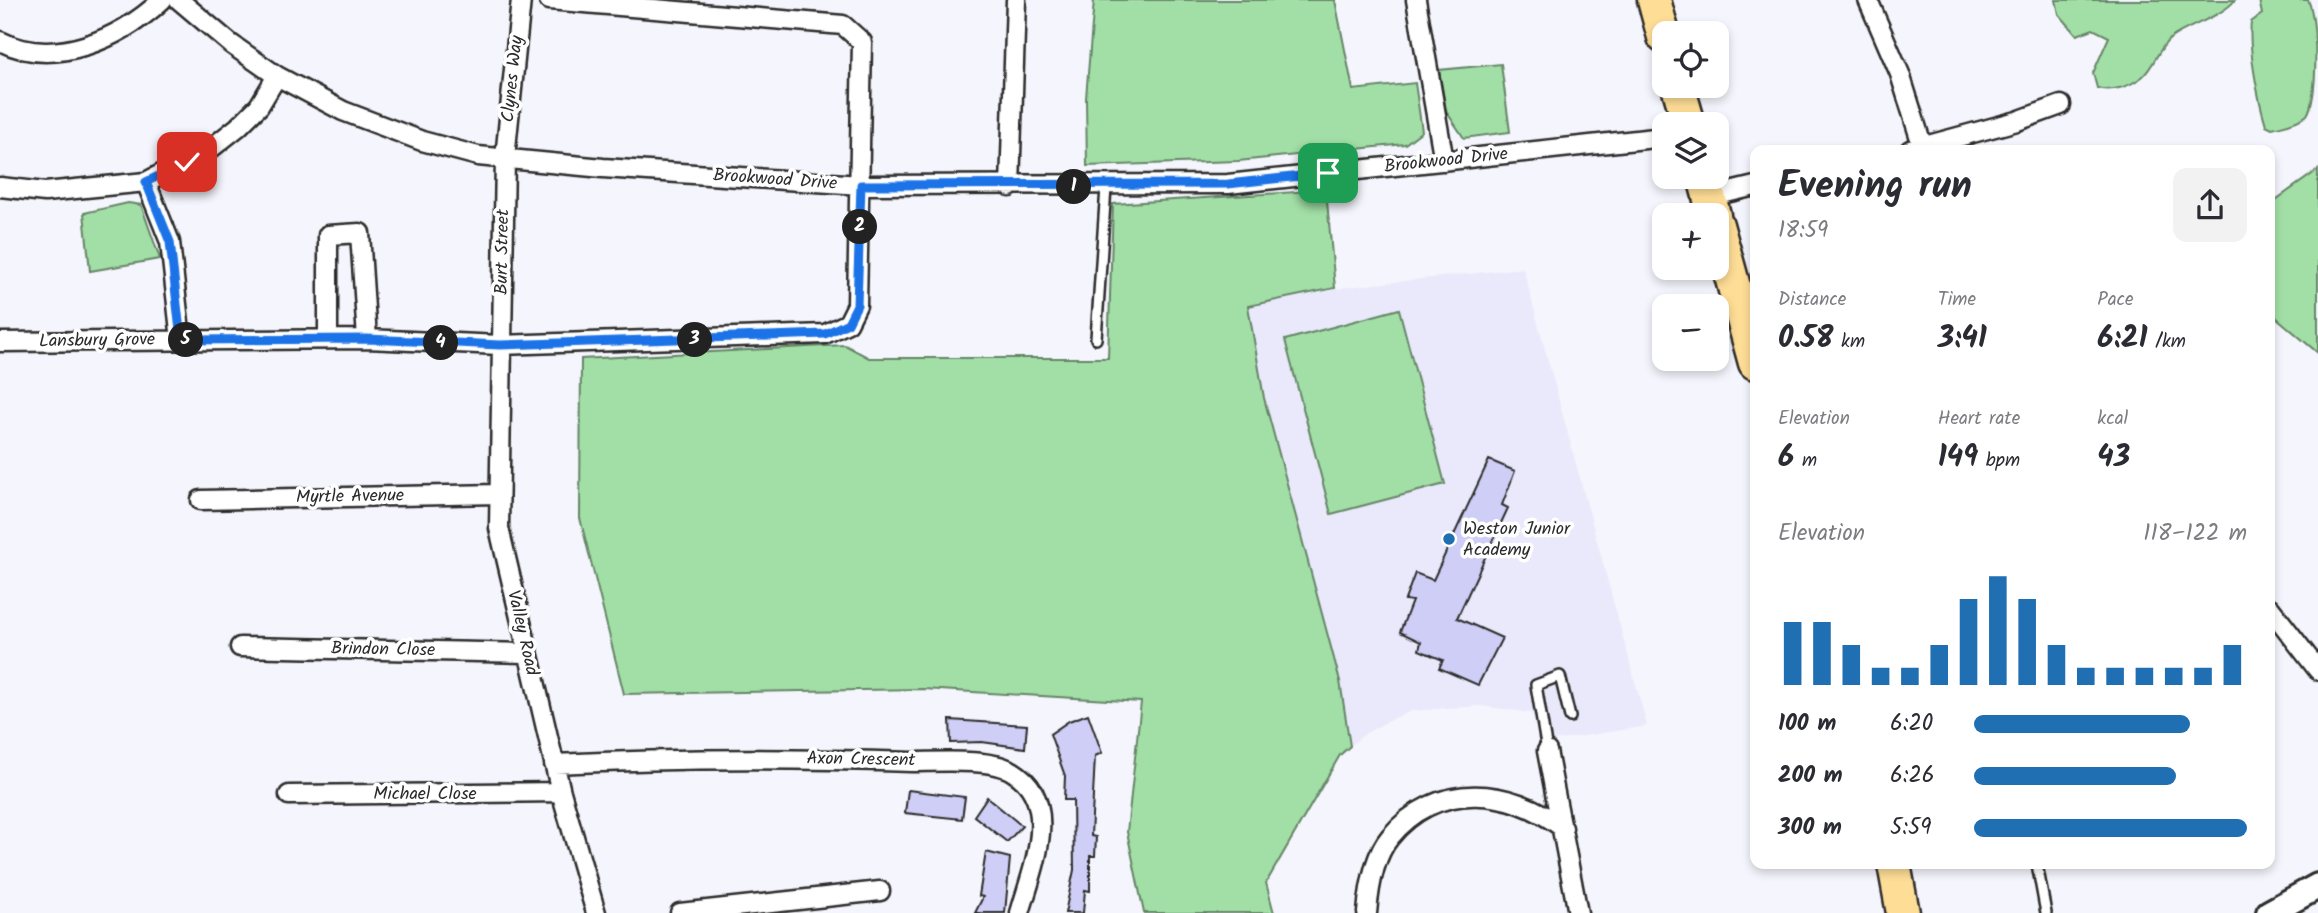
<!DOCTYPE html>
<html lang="en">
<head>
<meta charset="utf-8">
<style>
	body { margin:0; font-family:Kalam,sans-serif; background:#f2f2f3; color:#2b2b33; height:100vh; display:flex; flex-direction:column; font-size:26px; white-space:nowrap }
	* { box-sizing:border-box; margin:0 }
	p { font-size:23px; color:#7c7c81 }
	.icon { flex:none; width:38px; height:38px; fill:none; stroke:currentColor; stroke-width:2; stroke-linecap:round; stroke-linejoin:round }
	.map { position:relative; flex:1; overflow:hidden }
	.panel { position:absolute; left:1750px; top:145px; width:525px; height:724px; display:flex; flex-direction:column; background:#fff; border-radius:14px; box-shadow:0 4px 10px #0003 }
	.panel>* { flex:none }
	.controls { position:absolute; left:1652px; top:21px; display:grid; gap:14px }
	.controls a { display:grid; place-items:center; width:77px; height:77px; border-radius:14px; background:#fff; box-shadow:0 4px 10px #0003; font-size:35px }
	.pin { position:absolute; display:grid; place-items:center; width:60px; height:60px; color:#fff; margin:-30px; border-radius:14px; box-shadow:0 4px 10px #0006 }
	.km { position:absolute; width:35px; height:35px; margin:-18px; border-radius:50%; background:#222; color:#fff; font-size:19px; line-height:35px; text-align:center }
	.round { display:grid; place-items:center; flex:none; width:74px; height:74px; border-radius:14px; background:#f2f2f3 }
	.headline { display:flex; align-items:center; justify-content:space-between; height:119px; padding:0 28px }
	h1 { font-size:38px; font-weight:700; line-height:52px }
	.figures { display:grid; grid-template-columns:repeat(3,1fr); gap:10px; height:119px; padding:7px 28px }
	.figures div { display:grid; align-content:center }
	.figures b { font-size:30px; font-weight:700 }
	.figures small { font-size:19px; font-weight:400 }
	.figures p { font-size:19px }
	.chart { height:196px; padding:14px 28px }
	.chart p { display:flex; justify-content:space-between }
	.chart svg { width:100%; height:126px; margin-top:7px; stroke:#1f6fb2; stroke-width:6 }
	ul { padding:0 28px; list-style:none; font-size:23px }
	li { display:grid; grid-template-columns:112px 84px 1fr; align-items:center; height:52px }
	li i { height:18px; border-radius:9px; background:#1f6fb2 }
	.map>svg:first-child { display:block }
	.built { fill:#e9e9fb }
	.green { fill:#a2dfa6; stroke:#668568; stroke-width:2 }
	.building { fill:#cecef7; stroke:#2b2b2b; stroke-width:2 }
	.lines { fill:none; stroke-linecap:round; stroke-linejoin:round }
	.lane-casing { stroke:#2b2b2b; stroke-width:14 }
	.street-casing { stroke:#2b2b2b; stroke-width:23 }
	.secondary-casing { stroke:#2b2b2b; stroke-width:30 }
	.highway-casing { stroke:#2b2b2b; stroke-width:37 }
	.lane { stroke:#fff; stroke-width:9 }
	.street { stroke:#fff; stroke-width:18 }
	.secondary { stroke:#fff; stroke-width:24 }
	.highway { stroke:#fedd96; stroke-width:32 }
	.route-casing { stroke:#fff; stroke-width:14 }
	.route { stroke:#1a73e8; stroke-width:9 }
	.poi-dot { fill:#1f6fb2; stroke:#fff; stroke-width:2.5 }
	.labels { text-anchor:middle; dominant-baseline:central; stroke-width:7; stroke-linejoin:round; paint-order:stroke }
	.street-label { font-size:18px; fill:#2b2b2b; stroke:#fff }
	.poi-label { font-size:18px; fill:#2b2b2b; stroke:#fff; text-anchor:start }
</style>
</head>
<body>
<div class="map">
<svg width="2318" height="913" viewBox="0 0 2318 913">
	<rect width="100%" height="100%" fill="#f5f5fd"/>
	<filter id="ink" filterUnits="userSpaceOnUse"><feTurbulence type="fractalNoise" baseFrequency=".0143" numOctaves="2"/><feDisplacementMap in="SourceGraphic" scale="14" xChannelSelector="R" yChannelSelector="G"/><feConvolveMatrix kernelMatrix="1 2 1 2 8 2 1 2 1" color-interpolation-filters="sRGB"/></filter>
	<g filter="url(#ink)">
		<path class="built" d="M1523,268L1647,726L1540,743L1532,713L1481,706L1447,708L1412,711L1394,718L1366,733L1350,746L1340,681L1264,398L1247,306L1348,287Z"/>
		<path class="green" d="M1094,0H1335L1353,90L1415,83L1422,131L1405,144L1238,161L1087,166L1086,98Z
			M2056,0H2235C2223,16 2189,25 2171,38C2158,48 2154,67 2142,77C2129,87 2112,92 2097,88L2093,73L2109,37L2093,29L2077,35L2059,14Z
			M2259,0H2308C2318,20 2318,98 2307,115C2299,122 2282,126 2272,128L2266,125C2258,99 2248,48 2251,22L2262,14Z
			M1501,64L1510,132L1464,138L1446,111L1439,70Z
			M2318,170V353L2270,312V204Z
			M1326,190L1335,288L1248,306L1264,398L1340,681L1350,746L1340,755L1266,883L1274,913H1144L1127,832L1141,702L923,689L624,694L580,518L581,359L845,345L869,358H1108L1113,204Z
			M128,203L141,205L160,259L90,271L84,213Z
			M1399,309L1445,484L1331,514L1285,340Z"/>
		<path class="building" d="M1489,460L1515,471L1502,505L1508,508L1457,618L1502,638L1478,685L1439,668L1443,660L1419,650L1421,642L1400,632L1412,601L1405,600L1415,573L1433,580Z
			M1088,714L1102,753L1095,756L1091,836L1096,837L1095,856H1090V891L1085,890L1083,913H1065L1074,870L1073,800H1064L1065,776L1050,734L1069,721Z
			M950,720L1027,725L1025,748L982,742L951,743Z
			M908,790L965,797L962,819L905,813Z
			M987,797L1022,826L1007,842L974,816Z
			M986,852L1010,858L1005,913H975L983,897L979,896Z"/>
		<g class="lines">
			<g class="lane-casing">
				<path id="lane" d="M1096,339L1106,187
					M1547,751L1536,685L1560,676L1570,717
					M2037,864L2046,913"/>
			</g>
			<g class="street-casing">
				<path id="street" d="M179,0L231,44L277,76L343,111L422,141L478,156L603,168L861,185L1228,184L1664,137
					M521,0L505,158L499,528L561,792L596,913
					M1416,0L1444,161
					M1868,0L1900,74L1923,148
					M0,41C55,69 121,38 162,0
					M1910,150L2017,121L2061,105
					M146,182L170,242L181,340
					M0,187L45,192L146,182L214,146L238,127L259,106L277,76
					M1010,187L1016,0
					M1709,197L1755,186
					M328,339V235L360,233L367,339
					M0,342L367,339L500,345L825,334L848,323L857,305L862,42L843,25L549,0
					M201,500L499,494
					M2270,608L2318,670
					M240,647L526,653
					M1547,751L1578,913
					M554,764C673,758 793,758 912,762C938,762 990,758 1012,771C1063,801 1032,870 1020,913
					M289,795L561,792
					M680,913L880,891
					M1367,913C1369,888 1374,856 1390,837C1437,780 1510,787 1563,828"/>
			</g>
			<g class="secondary-casing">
				<path id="secondary" d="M2269,913L2318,886"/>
			</g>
			<g class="highway-casing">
				<path id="highway" d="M1654,0L1664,37
					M1678,86L1689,124
					M1704,177L1714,215
					M1717,225L1755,363
					M1894,864L1903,913"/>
			</g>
			<use href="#lane" class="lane"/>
			<use href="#street" class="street"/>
			<use href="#secondary" class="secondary"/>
			<use href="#highway" class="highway"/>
		</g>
	</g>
	<g class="lines" filter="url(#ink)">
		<g class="route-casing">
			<path id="route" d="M187,162L146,182L170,242L181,340L367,339L500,345L825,334L848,323L857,305L861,185L1228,184L1328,173"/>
		</g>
		<use href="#route" class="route"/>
	</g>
	<circle class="poi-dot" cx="1449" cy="539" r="7"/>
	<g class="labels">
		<g class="street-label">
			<text transform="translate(513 79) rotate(-84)">Clynes Way</text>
			<text transform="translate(1446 161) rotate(-6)">Brookwood Drive</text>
			<text transform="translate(775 180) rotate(4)">Brookwood Drive</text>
			<text transform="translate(503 252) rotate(-89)">Burt Street</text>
			<text transform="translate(97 341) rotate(-1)">Lansbury Grove</text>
			<text transform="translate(350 497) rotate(-1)">Myrtle Avenue</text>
			<text transform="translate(522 633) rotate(77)">Valley Road</text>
			<text transform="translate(383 650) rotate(1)">Brindon Close</text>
			<text transform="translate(861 760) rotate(1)">Axon Crescent</text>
			<text x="425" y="794">Michael Close</text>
		</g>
		<g class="poi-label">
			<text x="1463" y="529">Weston Junior<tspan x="1463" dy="21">Academy</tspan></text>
		</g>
	</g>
</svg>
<div class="controls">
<a><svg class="icon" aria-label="locate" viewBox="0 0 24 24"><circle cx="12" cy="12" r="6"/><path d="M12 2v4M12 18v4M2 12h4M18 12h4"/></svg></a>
<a><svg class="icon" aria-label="layers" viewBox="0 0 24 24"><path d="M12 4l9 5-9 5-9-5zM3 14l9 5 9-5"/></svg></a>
<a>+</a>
<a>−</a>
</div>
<div class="pin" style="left:1328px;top:173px;background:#1e9e55"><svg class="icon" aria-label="arrive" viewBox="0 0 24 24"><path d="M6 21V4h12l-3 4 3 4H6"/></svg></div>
<div class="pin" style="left:187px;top:162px;background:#d93025"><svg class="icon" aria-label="check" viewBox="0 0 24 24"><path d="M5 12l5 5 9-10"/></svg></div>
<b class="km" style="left:1074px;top:187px">1</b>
<b class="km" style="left:860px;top:227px">2</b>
<b class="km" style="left:695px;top:340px">3</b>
<b class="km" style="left:441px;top:343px">4</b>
<b class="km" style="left:186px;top:340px">5</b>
<section class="panel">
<div class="headline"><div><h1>Evening run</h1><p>18:59</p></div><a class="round"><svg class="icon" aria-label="share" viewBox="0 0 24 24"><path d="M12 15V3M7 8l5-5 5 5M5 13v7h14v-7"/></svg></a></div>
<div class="figures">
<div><p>Distance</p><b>0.58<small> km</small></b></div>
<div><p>Time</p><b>3:41</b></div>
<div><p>Pace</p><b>6:21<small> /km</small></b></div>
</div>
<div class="figures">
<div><p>Elevation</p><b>6<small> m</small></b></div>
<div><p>Heart rate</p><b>149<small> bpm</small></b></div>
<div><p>kcal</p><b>43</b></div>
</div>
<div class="chart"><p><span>Elevation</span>118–122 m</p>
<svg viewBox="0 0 160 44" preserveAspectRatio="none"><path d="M5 44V22M15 44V22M25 44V30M35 44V38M45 44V38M55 44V30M65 44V14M75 44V6M85 44V14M95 44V30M105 44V38M115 44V38M125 44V38M135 44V38M145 44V38M155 44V30"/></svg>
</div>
<ul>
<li><b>100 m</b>6:20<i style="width:79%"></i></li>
<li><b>200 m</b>6:26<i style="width:74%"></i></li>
<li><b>300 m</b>5:59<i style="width:100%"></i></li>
</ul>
</section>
</div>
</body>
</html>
